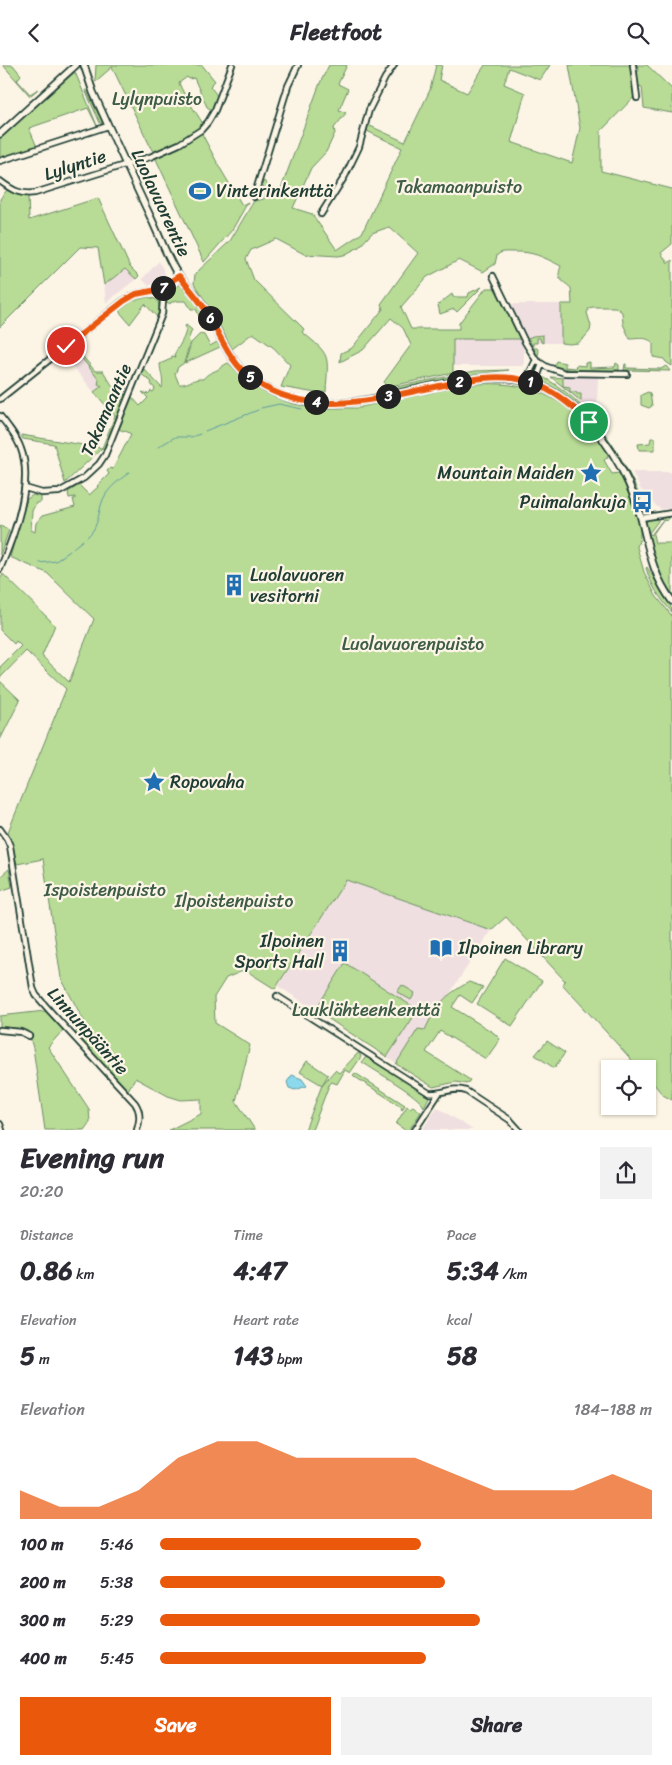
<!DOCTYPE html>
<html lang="en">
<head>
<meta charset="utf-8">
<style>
	body { margin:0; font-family:Sriracha,sans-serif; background:#f2f2f3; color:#2b2b33; height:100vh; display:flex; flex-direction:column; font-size:19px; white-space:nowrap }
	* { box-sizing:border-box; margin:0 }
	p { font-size:16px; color:#7c7c81 }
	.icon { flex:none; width:28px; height:28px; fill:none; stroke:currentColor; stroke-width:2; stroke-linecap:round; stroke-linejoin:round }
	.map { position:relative; height:1065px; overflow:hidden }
	.side { display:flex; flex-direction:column; background:#fff; flex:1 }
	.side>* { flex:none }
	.fabs { position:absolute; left:601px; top:995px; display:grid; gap:10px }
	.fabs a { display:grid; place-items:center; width:55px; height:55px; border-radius:0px; background:#fff; box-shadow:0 1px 4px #0004; font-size:25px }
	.pin { position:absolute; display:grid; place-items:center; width:42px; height:42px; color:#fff; margin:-21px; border:2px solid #fff; border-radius:50%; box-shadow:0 1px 5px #0007 }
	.km { position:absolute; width:25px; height:25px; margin:-12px; border-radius:50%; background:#222; color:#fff; font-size:14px; line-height:25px; text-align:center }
	.round { display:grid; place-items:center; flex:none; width:52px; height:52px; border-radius:0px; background:#f2f2f3 }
	.summary { display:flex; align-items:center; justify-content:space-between; height:85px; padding:0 20px }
	h1 { font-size:28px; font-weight:700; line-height:38px }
	.figures { display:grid; grid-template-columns:repeat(3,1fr); gap:8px; height:85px; padding:5px 20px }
	.figures div { display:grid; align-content:center }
	.figures b { font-size:25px; font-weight:700 }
	.figures small { font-size:14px; font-weight:400 }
	.figures p { font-size:14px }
	.chart { height:140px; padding:10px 20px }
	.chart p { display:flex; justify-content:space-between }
	.chart svg { width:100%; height:90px; margin-top:5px; fill:#ea580c; opacity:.7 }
	.primary-button { display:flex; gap:10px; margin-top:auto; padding:10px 20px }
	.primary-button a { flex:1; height:58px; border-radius:0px; background:#ea580c; color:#fff; font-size:20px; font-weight:700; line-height:58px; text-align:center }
	.primary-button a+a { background:#f2f2f3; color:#2b2b33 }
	ul { padding:0 20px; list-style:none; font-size:16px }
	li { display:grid; grid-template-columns:80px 60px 1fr; align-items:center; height:38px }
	li i { height:12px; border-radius:6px; background:#ea580c }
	header { display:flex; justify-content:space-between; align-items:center; height:65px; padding:0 20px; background:#fff; font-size:22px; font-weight:700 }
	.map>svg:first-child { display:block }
	.built { fill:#f0dfe0 }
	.green { fill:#b8dc96; stroke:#6c8c65 }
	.water { fill:#8cd8ec; stroke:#609aa2 }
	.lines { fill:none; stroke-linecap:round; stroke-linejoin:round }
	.stream { stroke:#609aa2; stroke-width:1 }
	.street-casing { stroke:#1f3d34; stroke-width:8 }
	.secondary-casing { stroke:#1f3d34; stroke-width:9 }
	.street { stroke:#fcf5e5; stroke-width:4.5 }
	.secondary { stroke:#fcf5e5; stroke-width:5.5 }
	.route-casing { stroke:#fff; stroke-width:10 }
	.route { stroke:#ea580c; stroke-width:6 }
	.labels { text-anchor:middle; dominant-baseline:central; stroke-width:4.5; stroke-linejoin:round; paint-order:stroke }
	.park-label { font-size:18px; fill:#3e5d48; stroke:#fcf5e5 }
	.street-label { font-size:18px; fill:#1f3d34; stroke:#fcf5e5 }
	.poi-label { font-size:18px; fill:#1f3d34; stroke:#fcf5e5; text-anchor:start }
</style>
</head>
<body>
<header><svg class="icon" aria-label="back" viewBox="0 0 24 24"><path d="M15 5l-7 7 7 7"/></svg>Fleetfoot<svg class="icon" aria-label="search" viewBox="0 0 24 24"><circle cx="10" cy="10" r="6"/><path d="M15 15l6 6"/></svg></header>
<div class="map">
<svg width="672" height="1065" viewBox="0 0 672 1065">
	<rect width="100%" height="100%" fill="#fcf5e5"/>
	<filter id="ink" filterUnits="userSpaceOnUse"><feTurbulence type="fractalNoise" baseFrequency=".02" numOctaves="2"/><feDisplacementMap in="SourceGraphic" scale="10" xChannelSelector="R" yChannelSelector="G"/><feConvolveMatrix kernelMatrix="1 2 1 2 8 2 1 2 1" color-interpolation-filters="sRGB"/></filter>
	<g filter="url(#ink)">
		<path class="built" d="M159,196L166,211L149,221L142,214Z
			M125,204L136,214L106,238L104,220Z
			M511,239H561V278H530Z
			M453,274H520L524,282V301H453Z
			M74,281L105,318L94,327L63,290Z
			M561,311H597L598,313L597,341L591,348L561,320Z
			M632,407H672V444H660L649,435L641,425Z
			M346,815L491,865L402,1002L387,992L417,945L345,898L315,945L278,921Z
			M437,1042L440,1044L473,1065H422Z"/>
		<path class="green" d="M3,0H13L21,10L17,15L30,29L38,24L30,31Z
			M96,0H202L215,16L210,21L218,32L214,43L210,44L207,42L194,13L189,14L187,12L179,18C185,33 195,45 203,59C190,73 171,81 153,87L112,2L95,17Z
			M329,0H347L338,19L348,24L339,45L346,48L334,63L335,68L326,87L311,103L293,143L312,149L337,185L362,168L402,83L367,66L368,60L405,77L430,25L436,0H442L439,15L467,28L485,0H550L540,15L509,3L504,19L525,28L511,77L572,98L580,63L569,0H630L634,14V32L601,66V106L672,124V179L661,188L668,198L672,195V301L666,297L664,294L653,292V278C647,271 638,274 630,274L623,259L622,247L615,242H593L589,243L587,248L591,261L590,266L584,273L578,278L569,279L561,278V239H572L571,223C561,214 556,215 561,201C543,192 533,186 512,187C506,187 502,186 497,190L495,199L483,207L459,195L427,212L401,242L411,264H459V258L486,223H495L520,274H453V308L386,322L384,317L411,280L403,263L391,253L363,285L340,297L341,288L352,283L383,244L381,239L418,188L389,162L372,168L359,182L344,190L338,191L304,189L276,174L251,185L246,194L254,215L304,264L302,267C332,291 328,290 326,327L316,328L281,322L290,300L274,283L253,268L232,284L212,246L194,219L195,209L230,176L254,136L264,134L266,129L262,119L264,116L278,132L320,18Z
			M637,0H647L672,24V48L644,43L642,22L638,21L636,9L639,5Z
			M75,7L98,63L88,43L29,63L37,82L0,95V73Z
			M85,25H86L102,56L101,60Z
			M201,67L220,103L242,140L248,137L232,165L204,197L155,92L187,77Z
			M7,125L17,130L28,131L29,155L98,133L130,202L139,211L136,214L125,204L104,220L98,183L80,182L0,262V134Z
			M181,219L196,237L211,264L208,265L205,257L202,258L196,244H191L186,236H176L174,237H171L170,239L167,237L165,229Z
			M482,222L457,247L454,244L440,249L438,240L452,229L453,232H468L469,228Z
			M148,232L158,235L159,244L157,252L145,239L130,259L119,246L132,236Z
			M186,260L192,265L188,275L190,277L184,298L178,302L175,309L179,319C188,320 193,313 203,314C208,308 211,308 217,305C221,303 223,300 228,298L255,322L291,338L314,343H361V342C384,337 406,332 429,328C445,324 461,320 478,319C519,316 560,329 587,361C594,369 608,381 608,392L604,395L612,409L619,408L621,411L633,440L640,462V472L637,482L644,507L656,531L672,551V1035L663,1030L648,1012V1004H640L563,920L565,916L506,852L491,865L346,815L275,924L245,905L226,913L214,932L215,958L250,980L236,1036L255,1065H169L201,1049V1034L181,1035L168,1031L135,1013L128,1025L75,968L85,958L61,913L43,794L17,799L8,767L66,624L26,586L0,613V602L21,581L16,576L14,579L0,565V515L3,509L55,560L42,591L69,617L94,554L47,508L10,492L27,434L33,430L41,432V437L36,438L32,446L31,465L35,467L36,458L42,451L75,442L73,434H75V432L69,433L68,427L79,420L89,430L98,422L97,421L109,409L107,406L110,403L113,404L131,369L124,365L123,366L119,364L132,332L140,341L148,333L142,327L148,329L151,326L153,327L155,324L151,319L152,317L141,309L143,303L162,323C164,314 160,306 160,299L171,294L172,291L176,292L174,290C178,282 186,272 186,263L185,261Z
			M200,269L204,270L210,281L217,277L220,282L185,298L191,278Z
			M543,270V278L541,277L540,273H537V278H533V283H537L539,286L538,291L528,273L533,271Z
			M74,281L95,306H103L119,331H123L128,326L125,335L121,334L123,340L105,384L102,383L65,418L54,379L23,374L21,370L102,383L115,351L94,327L102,321L98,319L99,315L73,282Z
			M556,296L565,298V302L575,303L576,300L585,301V298L590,297V303L615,302L616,298L619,300V305H573L554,301Z
			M625,299H626V303L661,304L666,301L670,306L624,305Z
			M509,305L468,310L387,326L386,324L475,306Z
			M541,311C589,336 620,385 641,434C633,426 628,411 622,400C604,367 578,334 543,317L541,315Z
			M551,312L563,313V321L570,322V327H576L577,329H581V336Z
			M648,327L650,328L652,341L649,343L641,340V330Z
			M651,373H655V385H639L638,379L650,378Z
			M658,452V456L649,468L651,470L665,452H668V455L662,456L653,469L655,478H672V529L662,514L654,495L646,460L647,455Z
			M0,461L9,465L0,490Z
			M647,502C653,513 672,538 672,547C660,534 651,520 646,503Z
			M0,616L20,635L0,675Z
			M9,804L12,822L0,826V812Z
			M505,893L542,916L512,961L477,939Z
			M345,898L418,945L387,992L315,945Z
			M469,917L483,922L472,938L460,930L452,942L494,968L500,974L486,994L440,966L426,987L470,1015L467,1019L456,1017L433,1022L396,999L418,964L425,965C437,939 444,931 469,917Z
			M402,920L415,928L411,935L397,927Z
			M45,946L63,965L48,982L89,1044L90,1057L84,1065H45L33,983L31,976V970L29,966L17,963L0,962V951Z
			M547,976L565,988L554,1003L535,990Z
			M359,987L361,992L350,1008L345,1005L337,1019L332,1017L329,1020L312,1065H305L322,1020L335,1005L339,1008Z
			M368,992L429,1032L424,1042C419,1030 376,1007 362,997L365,993Z
			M307,996L328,1010L322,1020L300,1007Z
			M355,1008L405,1040L402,1045L401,1044L402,1042L355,1012L353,1010Z
			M407,1041L410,1043L413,1041L421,1047L409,1065H405L396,1059Z"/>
		<path class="water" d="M292,1010L302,1014L307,1021L295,1025L289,1023L287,1017Z"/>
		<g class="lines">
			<path class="stream" d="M261,343L279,339L302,344
				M205,366L258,345
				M158,382L175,372H191L200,369
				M87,472C101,462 97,442 106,429C112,420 122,413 130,407
				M73,483L83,475
				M40,498L56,496L70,486"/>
			<g class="street-casing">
				<path id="street" d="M633,0L637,33
					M0,96L108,61
					M0,116C12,125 20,130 35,128L150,92L179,79L201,65L208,57L215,45L232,0
					M254,132L288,21L298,0
					M321,149L345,111L359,82L369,45L385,13L394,0
					M493,211L525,277L536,295L547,302L565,308L627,309
					M526,315L536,295
					M535,318L542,299
					M0,334L123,236L136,229L157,225L179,211
					M0,351C8,361 17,372 21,384C34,418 14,471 0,504
					M25,423L42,428L59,427L84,413L99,399L105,390L119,355L162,249L163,236L157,225
					M641,453L672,448
					M0,764L7,774L10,781L33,923L36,930L50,946L135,1038C141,1047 140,1055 137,1065
					M277,931L429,1028C441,1030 453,1021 466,1026L510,1055L519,1065
					M0,965L21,967L29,971
					M0,1059L2,1065
					M415,1065L439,1028"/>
			</g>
			<g class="secondary-casing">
				<path id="secondary" d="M84,0L93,27C112,69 131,111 151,153C159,170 166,189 175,205C184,219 197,230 205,244C219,267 228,294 248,311C344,390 473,265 565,335C602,363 629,409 641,453C649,484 652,509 672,536
					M0,69L76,0"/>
			</g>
			<use href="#street" class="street"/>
			<use href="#secondary" class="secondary"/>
		</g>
	</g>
	<g class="lines" filter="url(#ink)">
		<g class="route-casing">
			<path id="route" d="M66,281L124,236L136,229L157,225L179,211C188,222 197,232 205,244C220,270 230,300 256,317C313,355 383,332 444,320C470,314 497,309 523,315C549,321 571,339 589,357"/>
		</g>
		<use href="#route" class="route"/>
	</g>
	<defs>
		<g id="stadium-bare" transform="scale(1.725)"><path d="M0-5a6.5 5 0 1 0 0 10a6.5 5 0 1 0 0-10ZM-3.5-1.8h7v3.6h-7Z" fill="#1f6fb2" stroke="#fcf5e5" stroke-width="2.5" paint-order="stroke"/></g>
		<g id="sight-bare" transform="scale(1.725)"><path d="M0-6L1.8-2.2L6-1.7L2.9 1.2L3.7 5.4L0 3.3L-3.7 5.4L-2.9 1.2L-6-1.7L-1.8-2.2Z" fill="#1f6fb2" stroke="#fcf5e5" stroke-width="2.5" paint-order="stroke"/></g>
		<g id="bus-bare" transform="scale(1.725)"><path d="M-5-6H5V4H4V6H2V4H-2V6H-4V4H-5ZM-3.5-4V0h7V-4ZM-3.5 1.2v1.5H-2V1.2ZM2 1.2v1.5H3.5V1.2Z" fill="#1f6fb2" stroke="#fcf5e5" stroke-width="2.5" paint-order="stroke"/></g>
		<g id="building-bare" transform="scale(1.725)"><path d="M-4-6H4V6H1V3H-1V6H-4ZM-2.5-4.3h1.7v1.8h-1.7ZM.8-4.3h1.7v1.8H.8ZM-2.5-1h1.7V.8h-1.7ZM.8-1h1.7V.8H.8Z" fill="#1f6fb2" stroke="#fcf5e5" stroke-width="2.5" paint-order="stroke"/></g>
		<g id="library-bare" transform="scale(1.725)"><path d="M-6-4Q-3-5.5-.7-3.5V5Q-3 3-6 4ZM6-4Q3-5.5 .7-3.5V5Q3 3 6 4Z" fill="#1f6fb2" stroke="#fcf5e5" stroke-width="2.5" paint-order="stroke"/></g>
	</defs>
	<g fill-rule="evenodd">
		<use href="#stadium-bare" x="200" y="126"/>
		<use href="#sight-bare" x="591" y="408"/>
		<use href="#bus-bare" x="642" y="437"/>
		<use href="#building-bare" x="234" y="520"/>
		<use href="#sight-bare" x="154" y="717"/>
		<use href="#library-bare" x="441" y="883"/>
		<use href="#building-bare" x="340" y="886"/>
	</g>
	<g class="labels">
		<g class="park-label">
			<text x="157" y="34">Lylynpuisto</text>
			<text x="459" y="122">Takamaanpuisto</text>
			<text x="413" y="579">Luolavuorenpuisto</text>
			<text x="105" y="825">Ispoistenpuisto</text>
			<text x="234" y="836">Ilpoistenpuisto</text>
			<text x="366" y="945">Lauklähteenkenttä</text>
		</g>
		<g class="street-label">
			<text transform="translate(75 100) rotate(-18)">Lylyntie</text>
			<text transform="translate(161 138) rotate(65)">Luolavuorentie</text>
			<text transform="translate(106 345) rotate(-66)">Takamaantie</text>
			<text transform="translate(88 966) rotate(48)">Linnunpääntie</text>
		</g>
		<g class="poi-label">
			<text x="216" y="126">Vinterinkenttä</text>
			<text x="574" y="408" text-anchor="end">Mountain Maiden</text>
			<text x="626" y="437" text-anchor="end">Puimalankuja</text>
			<text x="250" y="510">Luolavuoren<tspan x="250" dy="21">vesitorni</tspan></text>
			<text x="170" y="717">Ropovaha</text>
			<text x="324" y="876" text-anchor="end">Ilpoinen<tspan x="324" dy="21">Sports Hall</tspan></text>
			<text x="458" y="883">Ilpoinen Library</text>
		</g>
	</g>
</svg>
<div class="fabs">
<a><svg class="icon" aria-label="locate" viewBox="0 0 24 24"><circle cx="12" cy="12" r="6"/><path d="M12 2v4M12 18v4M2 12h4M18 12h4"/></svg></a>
</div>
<div class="pin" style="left:589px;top:357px;background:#1e9e55"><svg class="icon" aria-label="arrive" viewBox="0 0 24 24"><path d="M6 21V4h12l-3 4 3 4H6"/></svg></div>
<div class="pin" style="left:66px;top:281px;background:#d93025"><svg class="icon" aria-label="check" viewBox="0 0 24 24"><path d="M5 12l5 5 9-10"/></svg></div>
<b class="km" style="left:530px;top:317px">1</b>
<b class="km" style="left:459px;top:317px">2</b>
<b class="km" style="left:388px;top:331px">3</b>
<b class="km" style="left:316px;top:337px">4</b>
<b class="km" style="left:250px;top:312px">5</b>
<b class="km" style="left:210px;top:253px">6</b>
<b class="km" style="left:163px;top:223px">7</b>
</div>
<section class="side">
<div class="summary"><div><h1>Evening run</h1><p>20:20</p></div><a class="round"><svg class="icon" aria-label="share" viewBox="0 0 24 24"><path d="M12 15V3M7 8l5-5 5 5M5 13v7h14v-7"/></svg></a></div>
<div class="figures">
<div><p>Distance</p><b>0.86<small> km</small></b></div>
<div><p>Time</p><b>4:47</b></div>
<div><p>Pace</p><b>5:34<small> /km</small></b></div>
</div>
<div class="figures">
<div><p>Elevation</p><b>5<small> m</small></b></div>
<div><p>Heart rate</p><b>143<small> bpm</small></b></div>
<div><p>kcal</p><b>58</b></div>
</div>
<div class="chart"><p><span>Elevation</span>184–188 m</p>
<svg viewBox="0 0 160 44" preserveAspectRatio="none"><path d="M0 44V30L10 38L20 38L30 30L40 14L50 6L60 6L70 14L80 14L90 14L100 14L110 22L120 30L130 30L140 30L150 22L160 30V44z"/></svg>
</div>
<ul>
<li><b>100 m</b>5:46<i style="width:53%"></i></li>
<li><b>200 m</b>5:38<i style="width:58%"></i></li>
<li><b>300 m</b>5:29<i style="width:65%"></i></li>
<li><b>400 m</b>5:45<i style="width:54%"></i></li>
</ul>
<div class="primary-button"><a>Save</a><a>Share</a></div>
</section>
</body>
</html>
